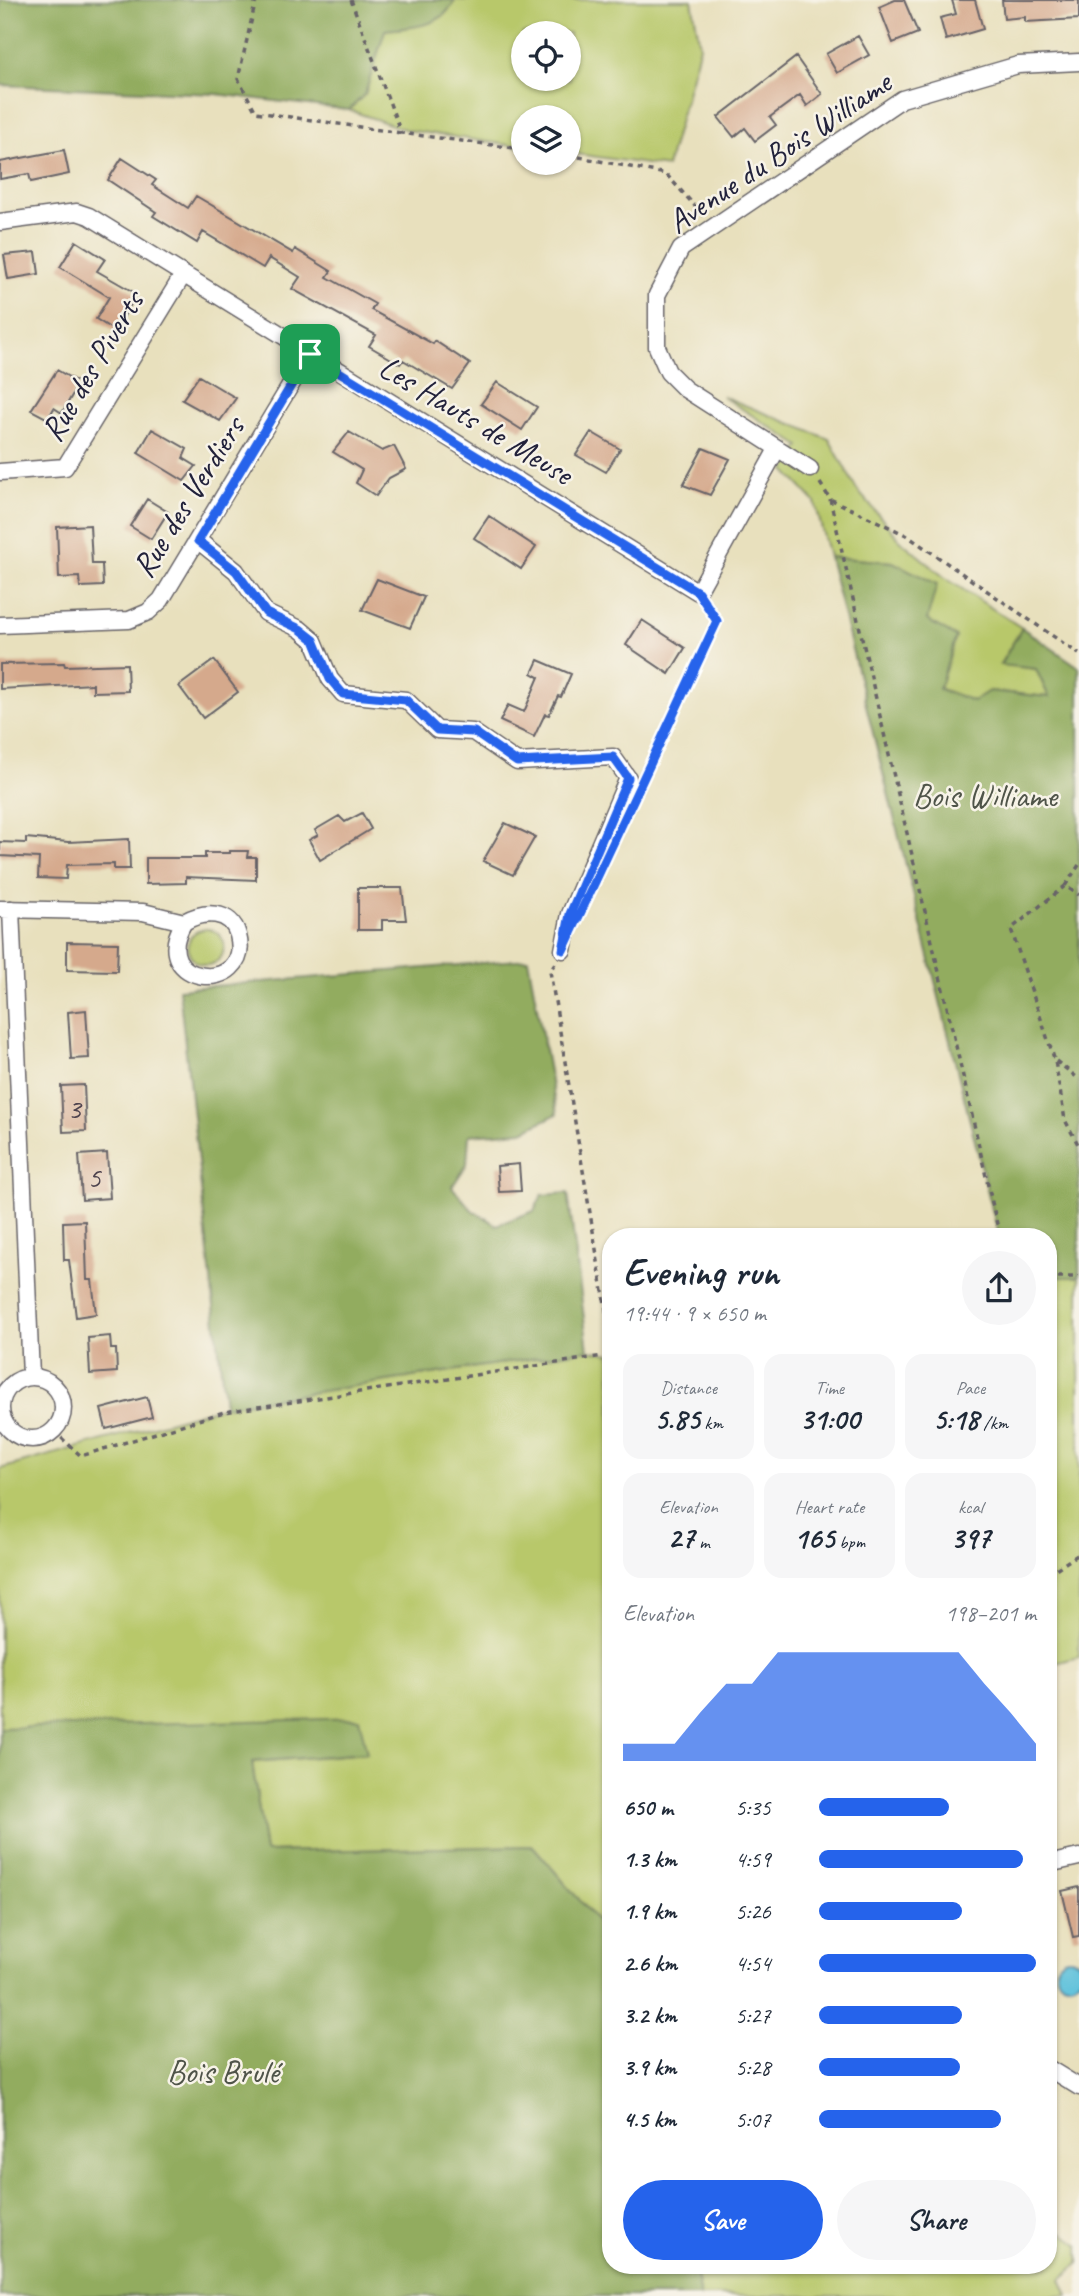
<!DOCTYPE html>
<html lang="en">
<head>
<meta charset="utf-8">
<style>
	body { margin:0; font-family:Caveat,sans-serif; background:#f6f6f7; color:#1f2937; height:100vh; display:flex; flex-direction:column; font-size:26px; white-space:nowrap }
	* { box-sizing:border-box; margin:0 }
	p { font-size:23px; color:#747a83 }
	.icon { flex:none; width:38px; height:38px; fill:none; stroke:currentColor; stroke-width:2; stroke-linecap:round; stroke-linejoin:round }
	.map { position:relative; flex:1; overflow:hidden }
	.drawer { position:absolute; left:602px; top:1228px; width:455px; height:1046px; display:flex; flex-direction:column; background:#fff; border-radius:28px; box-shadow:0 2px 5px #0004 }
	.drawer>* { flex:none }
	.tools { position:absolute; left:511px; top:21px; display:grid; gap:14px }
	.tools a { display:grid; place-items:center; width:70px; height:70px; border-radius:50%; background:#fff; box-shadow:0 2px 5px #0004; font-size:35px }
	.pin { position:absolute; display:grid; place-items:center; width:60px; height:60px; color:#fff; margin:-30px; border-radius:14px; box-shadow:0 4px 10px #0006 }
	.round { display:grid; place-items:center; flex:none; width:74px; height:74px; border-radius:37px; background:#f6f6f7 }
	.head { display:flex; align-items:center; justify-content:space-between; height:119px; padding:0 21px }
	h1 { font-size:38px; font-weight:700; line-height:52px }
	.figures { display:grid; grid-template-columns:repeat(3,1fr); gap:10px; height:119px; padding:7px 21px }
	.figures div { display:grid; align-content:center; border-radius:18px; background:#f6f6f7; text-align:center }
	.figures b { font-size:30px; font-weight:700 }
	.figures small { font-size:19px; font-weight:400 }
	.figures p { font-size:19px }
	.chart { height:196px; padding:14px 21px }
	.chart p { display:flex; justify-content:space-between }
	.chart svg { width:100%; height:126px; margin-top:7px; fill:#2563eb; opacity:.7 }
	.cta { display:flex; gap:14px; margin-top:auto; padding:14px 21px }
	.cta a { flex:1; height:80px; border-radius:42px; background:#2563eb; color:#fff; font-size:28px; font-weight:700; line-height:80px; text-align:center }
	.cta a+a { background:#f6f6f7; color:#1f2937 }
	ul { padding:0 21px; list-style:none; font-size:23px }
	li { display:grid; grid-template-columns:112px 84px 1fr; align-items:center; height:52px }
	li i { height:18px; border-radius:9px; background:#2563eb }
	.map>svg:first-child { display:block }
	.green { fill:#b8c86b; stroke:#6d7553; stroke-width:2; fill-rule:evenodd }
	.forest { fill:#92ac5f; stroke:#5a674d; stroke-width:2 }
	.water { fill:#5dc1db; stroke:#40728b; stroke-width:2 }
	.building { fill:#d5a98c }
	.lines { fill:none; stroke-linecap:round; stroke-linejoin:round }
	.minor-casing { stroke:#676468; stroke-width:19 }
	.path { stroke:#676468; stroke-width:3.5; stroke-dasharray:5 5; stroke-linecap:butt }
	.minor { stroke:#fff; stroke-width:16 }
	.route-casing { stroke:#fff; stroke-width:14 }
	.route { stroke:#2563eb; stroke-width:9 }
	.labels { text-anchor:middle; dominant-baseline:central; stroke-width:5; stroke-linejoin:round; paint-order:stroke }
	.number-label { font-size:30px; fill:#4f444f }
	.street-label { font-size:33px; fill:#22223b; stroke:#f7f3e8 }
	.park-label { font-size:33px; fill:#4f5449; stroke:#f7f3e8 }
</style>
</head>
<body>
<div class="map">
<svg width="1079" height="2296" viewBox="0 0 1079 2296">
	<rect width="100%" height="100%" fill="#f7f3e8"/>
	<filter id="ink" filterUnits="userSpaceOnUse"><feTurbulence type="fractalNoise" baseFrequency=".0143" numOctaves="2"/><feDisplacementMap in="SourceGraphic" scale="14" xChannelSelector="R" yChannelSelector="G"/><feConvolveMatrix kernelMatrix="1 2 1 2 8 2 1 2 1" color-interpolation-filters="sRGB"/></filter>
	<filter id="wash" filterUnits="userSpaceOnUse"><feTurbulence type="fractalNoise" baseFrequency=".00686" numOctaves="4" result="noise"/><feDisplacementMap in="SourceGraphic" scale="28" xChannelSelector="R" yChannelSelector="G"/><feGaussianBlur stdDeviation="1.57" result="paint"/><feColorMatrix in="noise" values="0 0 0 0 0 0 0 0 0 0 0 0 0 0 0 0 0 1.4 0 .05"/><feComposite in="paint" operator="in"/></filter>
	<g filter="url(#wash)">
		<rect width="100%" height="100%" fill="#e8e0bd"/>
		<path class="green" d="M455,0H692L700,46L667,167L569,153V117H523V147L407,130L349,110L365,94L385,30C412,27 442,28 455,0ZM523,33H569V79H523Z
			M722,396L829,439L857,490L901,541L944,577L1022,628L1000,664L1036,669L1049,697L989,691L973,701L938,688L956,637L927,620L893,562L829,557L815,502L785,470L800,446Z
			M188 947a18 18 0 1 1 36 0a18 18 0 1 1-36 0Z
			M1064,1275L1079,1277V1657L1048,1665V1277Z
			M588,1350L611,1354V1937L533,1846L265,1852L252,1762L367,1753L0,1728V1469L225,1406Z
			M1048,2221L1079,2245V2263L1061,2279L1068,2296H700L694,2266H1048Z"/>
		<path class="forest" d="M0,0H455C442,28 412,27 385,30L365,94L349,110L216,94L0,85Z
			M829,557L893,562L937,584L927,620L956,637L939,689L973,701L989,691L1049,697L1036,669L1000,665L1022,628L1079,667V1277H1048V1237H999Z
			M528,959L557,1114L523,1131L469,1135L467,1164L452,1187L472,1210L497,1225L534,1211L542,1195L568,1193L588,1350L225,1406L179,989Z
			M359,1718L367,1753L252,1762L265,1852L533,1846L611,1937V2266H694L700,2296H0V1728Z"/>
		<path class="water" d="M1056 1971a13 13 0 1 1 26 0a13 13 0 1 1-26 0Z"/>
		<g id="blocks">
			<path class="building" d="M895,0H904L918,33L893,43L879,7Z
				M952,0H975L983,29L946,40L940,18L956,14Z
				M1002,0H1079V19L1025,22V17L1004,19Z
				M858,36L869,55L837,73L826,54Z
				M796,57L822,94L807,106L800,95L770,117L776,125L755,141L745,128L734,137L718,117Z
				M64,150L69,174L31,182L29,174L0,179V162Z
				M122,158L156,180L152,185L188,208L196,196L293,253L295,249L331,271L327,277L375,304L371,310L433,344L435,341L470,364L452,389L403,360L400,364L369,346L376,335L292,289L300,277L269,258L263,268L203,232L197,243L153,216L156,212L108,180Z
				M76,241L105,259L97,271L137,294L115,331L96,319L109,297L60,267Z
				M36,252L39,274L8,279L4,255Z
				M57,370L79,383L62,413L54,408L48,419L31,410Z
				M199,376L236,398L220,421L182,400Z
				M497,382L537,407L522,430L481,404Z
				M152,429L187,449L183,458L196,466L184,481L138,453Z
				M349,432L382,451L394,446L406,469L389,478L376,496L356,483L362,470L333,452Z
				M591,432L620,449L606,472L576,455Z
				M703,448L730,459L710,495L683,485Z
				M147,499L168,512L151,539L130,526Z
				M489,516L536,547L521,569L474,538Z
				M90,525L92,564H102L103,586L80,587L79,577L59,578L57,527Z
				M377,579L424,597L410,628L362,610Z
				M642,620L685,648L669,674L626,645Z
				M214,660L238,692L203,718L179,686Z
				M538,660L571,674L561,697L558,696L549,715L545,714L534,737L500,721L508,705L524,712L539,677L532,673Z
				M64,663L65,666L127,664L128,691L93,692V684L0,689V664Z
				M362,813L371,829L320,860L309,840L318,835L315,830L339,816L345,822Z
				M505,823L535,837L513,875L483,861Z
				M26,838L68,842L129,839L130,869H114V864L67,865L66,879L38,878L39,858L0,856V842L26,843Z
				M230,851H248L247,857H256V880L186,877V883L146,884V858H205V853H230Z
				M358,888H402L406,920H382V930H358Z
				M67,942L118,943L117,971L67,970Z
				M86,1010L89,1058L71,1059L68,1012Z
				M84,1085L86,1131L63,1132L61,1086Z
				M107,1153L110,1198L82,1200L79,1155Z
				M519,1164L521,1191L499,1192L497,1166Z
				M85,1221L87,1280H92L96,1314L76,1317L69,1260H64L63,1222Z
				M110,1336L111,1349H116L117,1372L90,1374L88,1338Z
				M147,1397L152,1417L106,1429L101,1409Z
				M1079,1887V1936L1073,1937L1062,1891Z"/>
		</g>
	</g>
	<g filter="url(#ink)">
		<use href="#blocks" fill-opacity="0" stroke="#676468" stroke-width="2"/>
		<g class="lines">
			<g class="minor-casing">
				<path id="minor" d="M0,222L77,212L89,216L698,592L777,449
					M810,469L685,389L668,372L657,347V295L681,249L902,99L1018,65L1079,62
					M0,472L65,467L183,275
					M199,541L236,571L266,613L300,629L314,641L330,679L343,694L406,700L437,730L473,732L517,762L613,757L628,778L570,914L563,950
					M0,625L129,620L148,612L161,600L310,353
					M0,909L143,912L184,922C203,911 231,909 238,935C254,996 145,987 184,922
					M11,909L31,1376
					M1 1408a31 31 0 1 1 62 0a31 31 0 1 1-62 0Z
					M1048,1864L1079,1857
					M1048,2068L1079,2087"/>
			</g>
			<path class="path" d="M256,0L238,79L256,112L401,133
				M351,0L401,133L523,149
				M569,155L666,174L704,216
				M820,483L830,499L906,535L1079,654
				M830,499L1000,1237
				M645,773L717,621L707,604
				M1079,865L1065,886L1079,895
				M1065,886L1011,929L1055,1061L1065,1120L1079,1146
				M555,963L550,971L611,1340
				M1056,1061L1079,1079
				M1048,1277H1079
				M54,1431L81,1456L224,1412L611,1355
				M1048,1574L1079,1554"/>
			<use href="#minor" class="minor"/>
		</g>
	</g>
	<g class="lines" filter="url(#ink)">
		<g class="route-casing">
			<path id="route" d="M310,354L698,592L717,621L563,950L570,914L628,778L613,757L517,762L474,732L437,730L406,700L343,694L330,679L314,640L300,629L266,613L236,571L198,541Z"/>
		</g>
		<use href="#route" class="route"/>
	</g>
	<g class="labels">
		<g class="number-label">
			<text x="74" y="1108">3</text>
			<text x="94" y="1177">5</text>
		</g>
		<g class="street-label">
			<text transform="translate(779 152) rotate(-34)">Avenue du Bois Williame</text>
			<text transform="translate(92 366) rotate(-59)">Rue des Piverts</text>
			<text transform="translate(476 420) rotate(31)">Les Hauts de Meuse</text>
			<text transform="translate(188 497) rotate(-58)">Rue des Verdiers</text>
		</g>
		<g class="park-label">
			<text x="985" y="796">Bois Williame</text>
			<text x="223" y="2072">Bois Brulé</text>
		</g>
	</g>
</svg>
<div class="tools">
<a><svg class="icon" aria-label="locate" viewBox="0 0 24 24"><circle cx="12" cy="12" r="6"/><path d="M12 2v4M12 18v4M2 12h4M18 12h4"/></svg></a>
<a><svg class="icon" aria-label="layers" viewBox="0 0 24 24"><path d="M12 4l9 5-9 5-9-5zM3 14l9 5 9-5"/></svg></a>
</div>
<div class="pin" style="left:310px;top:354px;background:#1e9e55"><svg class="icon" aria-label="arrive" viewBox="0 0 24 24"><path d="M6 21V4h12l-3 4 3 4H6"/></svg></div>
<section class="drawer">
<div class="head"><div><h1>Evening run</h1><p>19:44 · 9 × 650 m</p></div><a class="round"><svg class="icon" aria-label="share" viewBox="0 0 24 24"><path d="M12 15V3M7 8l5-5 5 5M5 13v7h14v-7"/></svg></a></div>
<div class="figures">
<div><p>Distance</p><b>5.85<small> km</small></b></div>
<div><p>Time</p><b>31:00</b></div>
<div><p>Pace</p><b>5:18<small> /km</small></b></div>
</div>
<div class="figures">
<div><p>Elevation</p><b>27<small> m</small></b></div>
<div><p>Heart rate</p><b>165<small> bpm</small></b></div>
<div><p>kcal</p><b>397</b></div>
</div>
<div class="chart"><p><span>Elevation</span>198–201 m</p>
<svg viewBox="0 0 160 44" preserveAspectRatio="none"><path d="M0 44V38L10 38L20 38L30 27L40 17L50 17L60 6L70 6L80 6L90 6L100 6L110 6L120 6L130 6L140 17L150 27L160 38V44z"/></svg>
</div>
<ul>
<li><b>650 m</b>5:35<i style="width:60%"></i></li>
<li><b>1.3 km</b>4:59<i style="width:94%"></i></li>
<li><b>1.9 km</b>5:26<i style="width:66%"></i></li>
<li><b>2.6 km</b>4:54<i style="width:100%"></i></li>
<li><b>3.2 km</b>5:27<i style="width:66%"></i></li>
<li><b>3.9 km</b>5:28<i style="width:65%"></i></li>
<li><b>4.5 km</b>5:07<i style="width:84%"></i></li>
</ul>
<div class="cta"><a>Save</a><a>Share</a></div>
</section>
</div>
</body>
</html>
